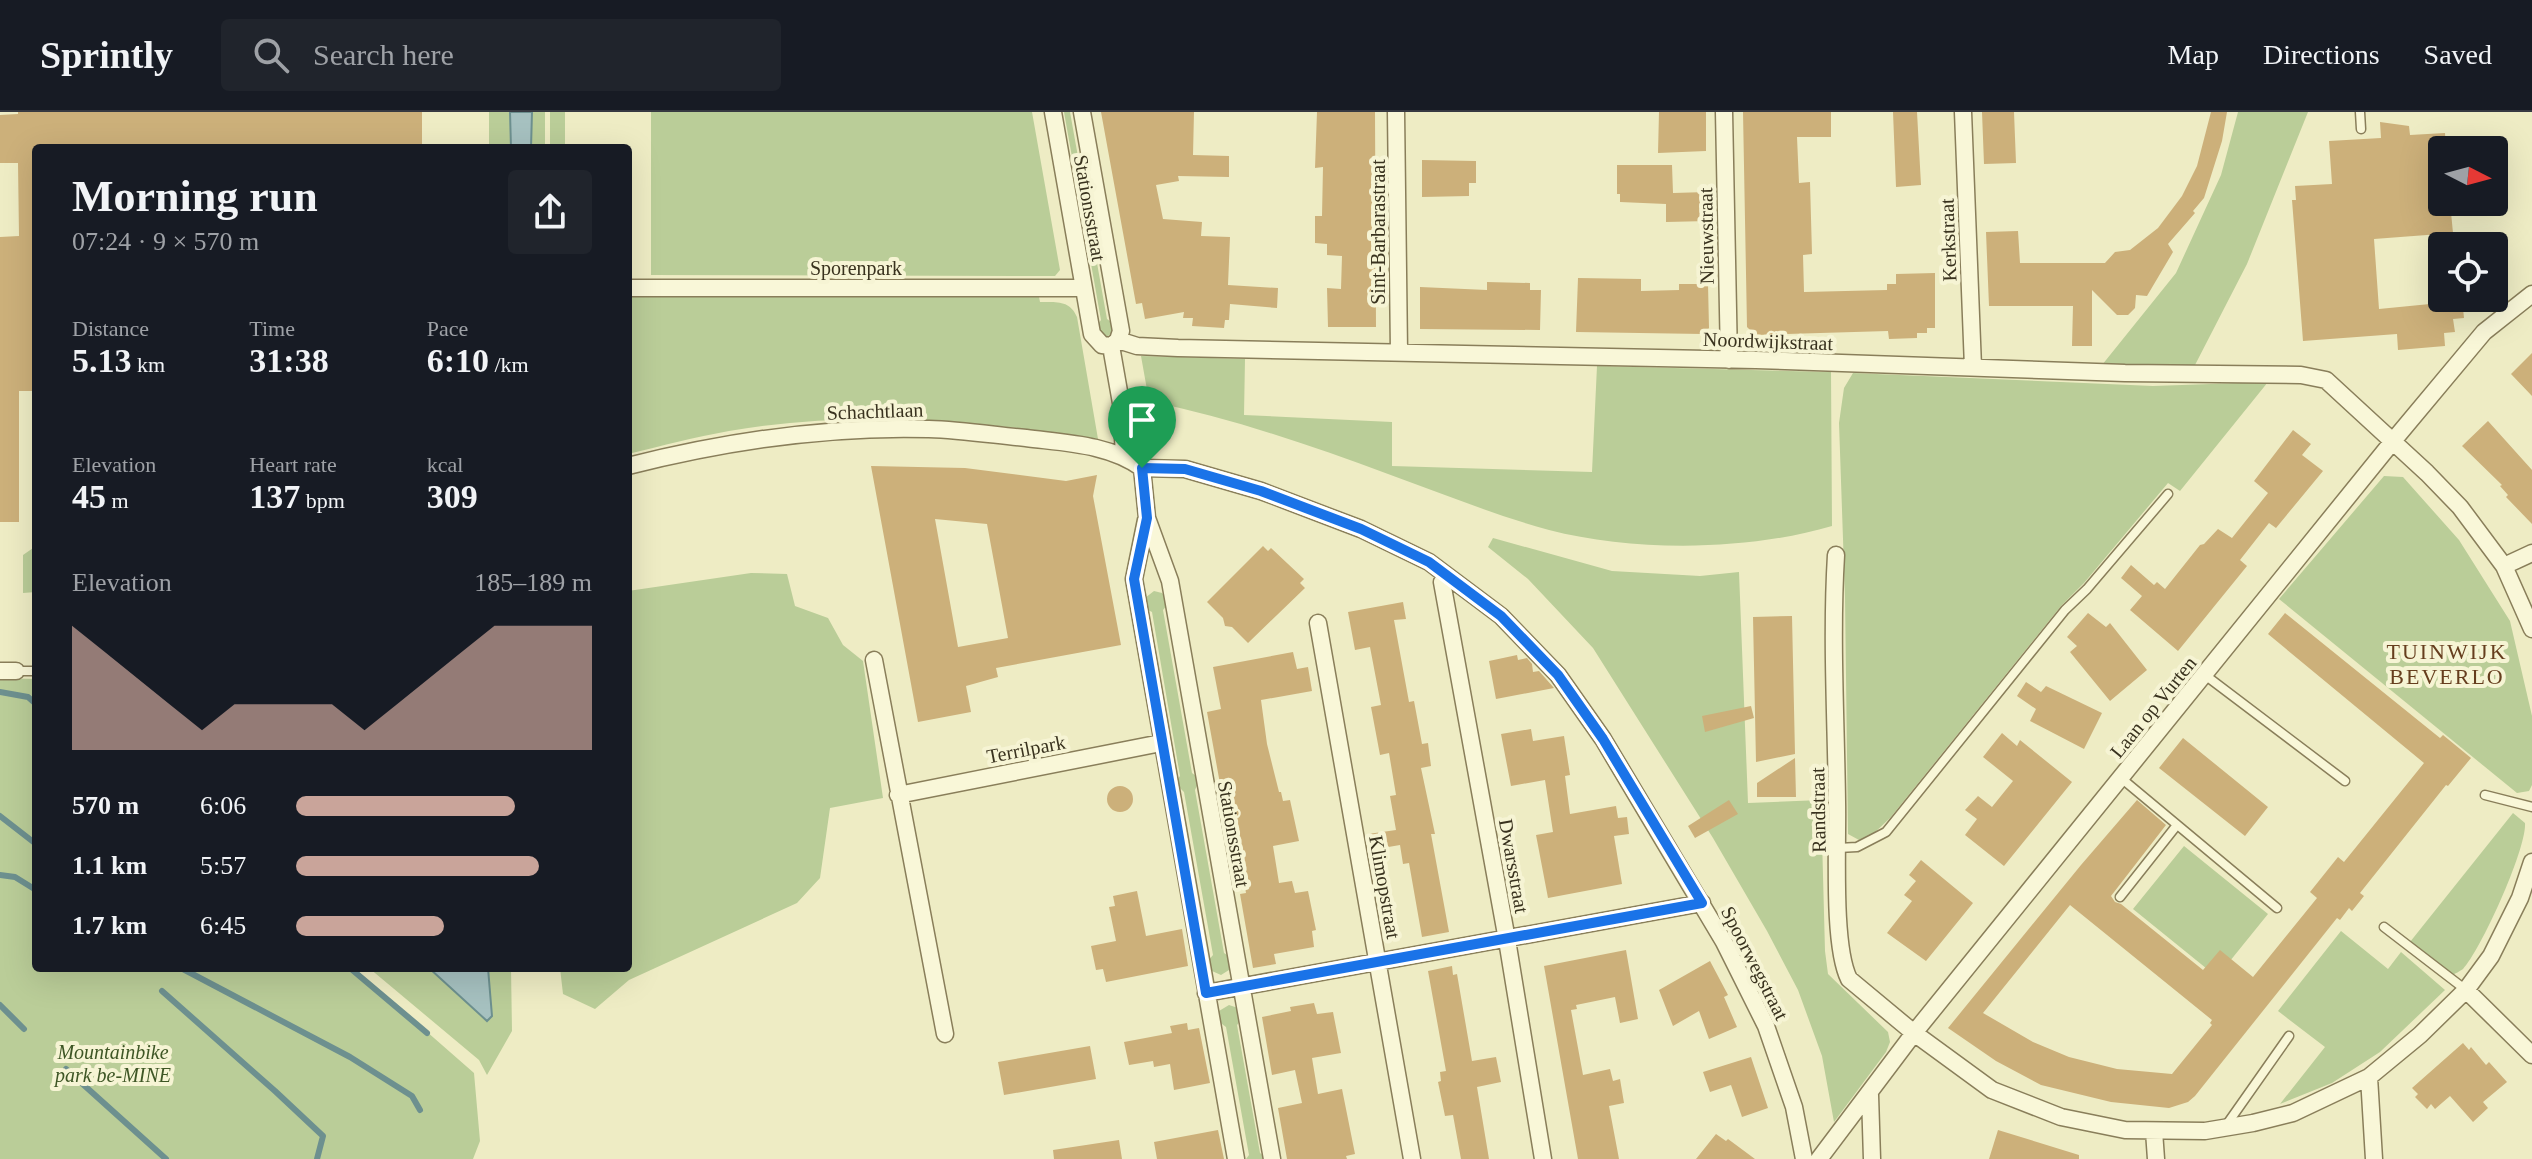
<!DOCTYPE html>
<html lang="en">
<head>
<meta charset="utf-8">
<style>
	body { margin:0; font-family:Georgia,serif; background:#20242c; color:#f1f3f6; height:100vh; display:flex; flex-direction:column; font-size:30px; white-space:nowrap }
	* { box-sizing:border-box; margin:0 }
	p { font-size:26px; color:#9ea1a6 }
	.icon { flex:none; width:44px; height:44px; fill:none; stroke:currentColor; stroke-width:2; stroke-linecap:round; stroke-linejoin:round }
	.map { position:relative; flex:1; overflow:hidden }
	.side { position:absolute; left:32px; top:32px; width:600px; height:828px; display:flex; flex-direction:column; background:#171b24; border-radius:8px; box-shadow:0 8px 32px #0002 }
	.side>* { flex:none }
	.needle { width:52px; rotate:96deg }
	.controls { position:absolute; left:2428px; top:24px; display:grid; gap:16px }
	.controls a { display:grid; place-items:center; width:80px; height:80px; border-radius:8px; background:#171b24; box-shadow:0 8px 32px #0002; font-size:40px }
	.pin { position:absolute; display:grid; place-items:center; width:68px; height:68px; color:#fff; margin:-82px -34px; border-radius:50% 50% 50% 0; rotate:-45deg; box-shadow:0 0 8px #0007 }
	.pin .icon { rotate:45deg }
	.round { display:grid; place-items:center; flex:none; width:84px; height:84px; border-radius:8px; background:#20242c }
	.overview { display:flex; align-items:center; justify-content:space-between; height:136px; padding:0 40px }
	h1 { font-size:44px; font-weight:800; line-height:60px }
	.stats { display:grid; grid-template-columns:repeat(3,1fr); gap:12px; height:136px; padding:8px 40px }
	.stats div { display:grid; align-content:center }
	.stats b { font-size:34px; font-weight:800 }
	.stats small { font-size:22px; font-weight:400 }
	.stats p { font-size:22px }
	.chart { height:224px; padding:16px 40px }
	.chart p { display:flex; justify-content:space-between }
	.chart svg { width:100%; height:144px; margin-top:8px; fill:#c9a49a; opacity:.7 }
	ul { padding:0 40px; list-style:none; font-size:26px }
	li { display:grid; grid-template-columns:128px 96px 1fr; align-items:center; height:60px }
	li i { height:20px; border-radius:10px; background:#c9a49a }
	header { display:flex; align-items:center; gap:48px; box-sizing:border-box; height:112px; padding:0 40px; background:#171b24; border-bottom:2px solid #363941 }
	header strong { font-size:38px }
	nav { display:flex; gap:44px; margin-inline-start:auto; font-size:28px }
	.search { width:560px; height:72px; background:#20242c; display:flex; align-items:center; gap:20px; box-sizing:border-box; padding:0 28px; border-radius:8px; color:#9ea1a6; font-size:30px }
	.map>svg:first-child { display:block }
	.green { fill:#bacd98 }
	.water { fill:#a6c1c0; stroke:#6d908f; stroke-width:2 }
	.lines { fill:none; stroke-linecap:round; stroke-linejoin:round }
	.stream { stroke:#6d908f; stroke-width:6 }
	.building { fill:#ccb07a; fill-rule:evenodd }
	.service-casing { stroke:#897e5a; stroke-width:11 }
	.minor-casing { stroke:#897e5a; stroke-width:19 }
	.service { stroke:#f9f7d8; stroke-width:8 }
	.minor { stroke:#f9f7d8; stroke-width:16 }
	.route-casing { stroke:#fff; stroke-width:16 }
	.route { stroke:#1a73e8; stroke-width:10 }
	.labels { text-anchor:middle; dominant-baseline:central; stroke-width:8; stroke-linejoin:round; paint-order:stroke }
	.street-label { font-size:20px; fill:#39321e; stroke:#f6f4d4 }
	.park-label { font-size:20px; font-style:italic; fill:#3e5625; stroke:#f6f4d4 }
	.neighbourhood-label { font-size:22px; letter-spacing:2px; fill:#663e1e; stroke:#f6f4d4 }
</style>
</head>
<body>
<header>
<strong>Sprintly</strong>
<div class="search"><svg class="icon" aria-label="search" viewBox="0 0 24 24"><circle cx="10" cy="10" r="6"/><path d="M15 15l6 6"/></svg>Search here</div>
<nav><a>Map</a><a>Directions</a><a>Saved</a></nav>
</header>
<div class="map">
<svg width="2532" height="1047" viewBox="0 0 2532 1047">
	<rect width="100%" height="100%" fill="#eeecc4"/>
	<path class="green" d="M489,0H545V36H489Z
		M550,0H565V36H550Z
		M651,0H1032L1060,158L1055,164L651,163Z
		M1064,0H1070L1107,207L1114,212V219L1108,224H1103L1096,215L1101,208Z
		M2238,0H2308L2247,152L2195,253H2102L2176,161L2221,63Z
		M628,185H1039L1040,190C1056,190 1070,188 1077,205L1098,327C976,308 851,298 729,319C695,325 661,334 628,342Z
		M1141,244L1245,247L1244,303L1392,310V354L1592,360L1597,254L1831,260L1832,414C1748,439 1634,440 1549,418C1494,403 1441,381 1388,362C1311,333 1230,306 1149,289Z
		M1853,261L2153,274L2268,270L2180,379L2168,371L2084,471L2061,494L1890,706L1871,724L1859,728L1848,722L1845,485L1839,311L1844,276Z
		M2384,364L2403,365L2459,428L2510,509L2532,604V673L2529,679L2517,681L2279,487Z
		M1493,426L1612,459L1700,464L1739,460L1748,691L1821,688L1825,839L1828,862L1888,920L1890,930L1886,940L1834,1010L1822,944L1798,878L1767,819L1713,726L1593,536L1528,467L1488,435Z
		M36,434V480L23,481V443Z
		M751,461L787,462L795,494L828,506L843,533L863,549L883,686L830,696L820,766L797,791L629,868L595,897L563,882L560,856H628V479Z
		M1154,479L1162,481L1169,491L1163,498L1192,661L1200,667L1195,678L1224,841L1232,846L1229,858L1221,863L1212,859L1207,850L1213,843L1184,680L1175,671L1180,664L1152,500L1144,496L1145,486Z
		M0,566L36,567V856H354L474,961L480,1029L473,1047H0Z
		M2513,701L2525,711C2527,736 2481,838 2463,857C2462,858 2453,863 2452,863L2410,830Z
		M2184,734L2268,802L2217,865L2133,797Z
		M2341,819L2388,857L2401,840L2445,878L2380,940L2332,971L2280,992L2325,935L2278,899Z
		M369,856H511L512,919L487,963L479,948Z
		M1229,893L1238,896L1243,906L1237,913L1260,1041L1268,1047H1246L1249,1043L1226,915L1218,909L1219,899Z"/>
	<path class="water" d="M510,0H532L531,36H511Z
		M429,856H488L492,904L487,909Z"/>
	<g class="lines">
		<path class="stream" d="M0,580L28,585L36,592
			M0,704L36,732
			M0,763L15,765L36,778
			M181,856L350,945L412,984L420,998
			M350,856L427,921
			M162,879L275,979L323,1024L317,1047
			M0,893L24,917
			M66,957L166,1047"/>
	</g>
	<path class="building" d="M18,0H422V36H36V279H19V410H0V125L19,124L18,51H0V3L18,2Z
		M1101,0H1194L1193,43L1229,44V65L1178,64L1179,69L1156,73L1163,107L1202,110L1201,124L1230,125L1228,173L1278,176L1277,196L1230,192L1229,208H1225L1224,216L1192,214L1193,206H1183L1184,200L1145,207L1142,191L1136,192Z
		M1317,0H1375L1376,215H1328L1327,176L1341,177L1342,144L1327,143V132L1315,131V104H1322L1323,55L1315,56Z
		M1659,0H1706V39L1658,41Z
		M1743,0H1831V25H1797L1799,71L1810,70L1812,142L1803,143L1804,180L1887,178V172H1896V162L1935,161V216H1927V221H1917V226L1889,227L1888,219L1755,223L1747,215Z
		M1893,0H1917L1921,73L1896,75Z
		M1982,0H2014L2016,51L1984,52Z
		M2211,0H2227L2222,29L2204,86L2193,99L2195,101L2168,132L2173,140L2147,184L2136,183L2135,196L2128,203H2117L2092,178V234H2072L2073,194H1989L1986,120L2018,119L2020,151H2105L2115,140L2130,138L2158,116L2182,84L2197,54Z
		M2380,10L2409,14L2410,23L2445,21L2446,38H2442V90H2450L2453,121L2374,127L2379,197L2430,192V186H2462L2464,206L2453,207L2455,220L2444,221L2445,234L2398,238L2397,222L2303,229L2292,88H2296L2295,74L2332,72L2329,29L2381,26Z
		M1422,48L1476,49V71H1469V84L1422,85Z
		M1617,53H1672L1673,81L1707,80L1708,109L1666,110V92L1620,90V82H1617Z
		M1578,166L1641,167V179L1679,178V172H1708L1709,216L1703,222L1576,220Z
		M1487,170L1530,171V178H1541L1540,218L1420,217V175L1487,178Z
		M2532,241V284L2511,262Z
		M2488,309L2532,358V412L2506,385L2508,383L2500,374L2502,373L2462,334Z
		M2293,318L2311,332L2302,343L2323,359L2276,416L2269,411L2240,448L2247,454L2178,539L2130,498L2142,484L2121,466L2131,453L2154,473L2157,470L2165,477L2200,433L2204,432L2218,417L2232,426L2268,381L2254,369Z
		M871,354L965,356L1066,369L1097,363L1093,384L1121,533L996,556L998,565L966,574L971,600L918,610ZM935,407L987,412L1008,526L958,535Z
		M1263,434L1268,439L1271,436L1304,467L1300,471L1305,476L1248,531L1232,515L1225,514L1223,506L1207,490Z
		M1403,490L1406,507L1394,508L1409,590L1414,589L1422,632L1428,631L1431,654L1421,656L1435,722H1431L1449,820L1422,825L1409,751L1403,752L1400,733L1371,738L1368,722L1396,718L1390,684L1396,683L1389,641L1380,643L1371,595L1381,593L1370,535L1355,538L1348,500Z
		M2088,501L2106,515L2110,511L2147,558L2110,589L2070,540L2077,534L2067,525Z
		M2285,501L2440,626L2443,623L2471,646L2448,674L2446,673L2360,781L2364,784L2352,799L2349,796L2340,808L2337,806L2195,984L2188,990L2169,996L2111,990L2041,973L1996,949L1948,916L2081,753L2137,688L2166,713L2111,784L2115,790L2121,792L2203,858L2220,838L2253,865L2317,786L2310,780L2338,745L2344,750L2424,651L2268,522ZM2070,793L2212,908L2210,911L2212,913L2172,962L2117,957L2069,945L2033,930L1983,901Z
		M1792,504L1795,642L1756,650L1753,505Z
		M1293,540L1297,557L1308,555L1312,579L1261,588L1267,632L1279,680H1281L1283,689L1290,688L1299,729L1273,734L1279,771L1292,769L1295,781L1308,779L1316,818L1312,819L1314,835L1274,842L1276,852L1253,856L1240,782L1246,781L1240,748L1234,749L1207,600L1221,597L1213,555Z
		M1517,543L1518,548L1527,546L1532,552L1533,560L1539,559L1554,576L1496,587L1489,549Z
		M2026,570L2041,580L2046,574L2102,601L2084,637L2030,609L2036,597L2017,584Z
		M1751,594L1754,606L1705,620L1702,604Z
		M1531,617L1533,629L1564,624L1570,663L1565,664L1570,702L1616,694L1618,706L1627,705L1629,722L1614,724L1622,772L1548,786L1536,723L1553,720L1545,668L1511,674L1501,622Z
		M2002,621L2017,634L2020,628L2072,670L2004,754L1965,723L1977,707L1965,698L1978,684L1992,695L2013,669L1983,645Z
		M2183,626L2268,695L2245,724L2159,656Z
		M1795,646L1796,685H1757V671Z
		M1107 687a13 13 0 1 1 26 0a13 13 0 1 1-26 0Z
		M1729,688L1738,702L1695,726L1688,714Z
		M1921,748L1973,791L1926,849L1887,821L1912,789L1904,783L1916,769L1909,763Z
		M1137,779L1146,824L1182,817L1188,854L1106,870L1103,857L1096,858L1091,834L1116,829L1109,795L1115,794L1113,784Z
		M1626,838L1638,907L1620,911L1615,885L1576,893L1577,897L1571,898L1583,963L1610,957L1613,969L1620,967L1624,991L1609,994L1619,1047H1578L1544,854Z
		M1710,849L1728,883L1724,885L1737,915L1709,927L1699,899L1673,914L1659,878Z
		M1452,854L1453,863L1457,862L1472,949L1496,945L1501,970L1477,975L1489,1047H1461L1453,1003L1445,1004L1438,970L1441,969L1440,960L1446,959L1428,859Z
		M1314,891L1317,902L1333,900L1341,941L1312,946L1318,982L1342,977L1355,1042L1346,1044L1347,1047H1287L1278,996L1302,991L1295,958L1272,963L1262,905L1291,899L1290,895Z
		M1187,911L1188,918L1199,916L1210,971L1174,978L1170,952L1154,955L1153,949L1129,953L1124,930L1172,921L1170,914Z
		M2463,931L2469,938L2471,935L2486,953L2489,950L2507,970L2483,990L2488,996L2473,1010L2450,984L2435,997L2431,992L2427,997L2415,985L2418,982L2412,976Z
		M1090,934L1096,967L1004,983L998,950Z
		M1751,945L1768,996L1742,1005L1731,973L1710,980L1703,960Z
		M1218,1018L1224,1047H1157L1154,1030Z
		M1998,1018L2079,1043V1047H1989Z
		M1716,1022L1726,1029L1728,1027L1755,1047H1696Z
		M1119,1028L1122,1047H1054L1053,1038Z"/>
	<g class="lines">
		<g class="service-casing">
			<path id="service" d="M2360,0L2361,17
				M16,559H36
				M2205,563L2345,669
				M2121,666L2277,796
				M2485,683L2532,695
				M1838,736L1857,735L1886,720L2065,498L2087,477L2168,382
				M2120,785L2177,713
				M2384,815L2466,878
				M2225,1015L2289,924"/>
		</g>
		<g class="minor-casing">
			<path id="minor" d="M1053,0L1092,222L1102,233L1111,234
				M1082,0L1121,219L1118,228L1113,233
				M1396,0L1399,240
				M1724,0L1729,248
				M1963,0L1973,255
				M628,176H1084
				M1118,228L1137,234L1178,236L1756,248L2125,261L2301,263L2326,268L2427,361L2460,395L2504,454L2532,517
				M1111,234L1121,291L1124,343
				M628,354C727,329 827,314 929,317C961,318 994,323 1026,326C1065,331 1109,332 1142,356L1147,406L1170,469L1272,1047
				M1142,356L1185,357L1261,379L1361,417L1429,450L1501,504L1558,563L1603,627L1724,830L1766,914L1794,995L1804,1047
				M1146,408L1134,467L1236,1047
				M1836,443C1831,525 1836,608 1837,690C1838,732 1832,833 1849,867L1914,921L1992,978L2061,1005L2125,1018L2205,1019L2253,1011L2293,1001L2369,965L2420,923L2466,878L2491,844L2520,786L2532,750
				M2504,454L2532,441
				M1442,470L1507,828L1543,1047
				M1318,511L1412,1047
				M874,548L945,922
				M0,559H16
				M898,683L1161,631
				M2466,878L2532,943
				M1206,881L1702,791
				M2369,965L2374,1047
				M1870,983L1872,1047
				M2154,1019L2156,1047
				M1819,1047L1914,921L2393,329L2484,220L2532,182"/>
		</g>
		<use href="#service" class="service"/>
		<use href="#minor" class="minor"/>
	</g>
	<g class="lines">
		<g class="route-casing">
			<path id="route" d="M1142,356L1185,357L1261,379L1361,417L1429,450L1501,504L1558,563L1603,627L1702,791L1206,881L1134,467L1147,406Z"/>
		</g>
		<use href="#route" class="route"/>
	</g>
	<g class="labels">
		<g class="street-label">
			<text transform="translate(1090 96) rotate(80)">Stationsstraat</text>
			<text transform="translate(1378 120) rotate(-90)">Sint-Barbarastraat</text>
			<text transform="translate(1706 124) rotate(-91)">Nieuwstraat</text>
			<text transform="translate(1948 128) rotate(-92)">Kerkstraat</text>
			<text x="856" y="156">Sporenpark</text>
			<text transform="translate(1768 229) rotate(2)">Noordwijkstraat</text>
			<text transform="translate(875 299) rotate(-2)">Schachtlaan</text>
			<text transform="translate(2153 595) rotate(-51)">Laan op Vurten</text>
			<text transform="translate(1026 637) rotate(-11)">Terrilpark</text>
			<text transform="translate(1818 698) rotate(-91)">Randstraat</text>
			<text transform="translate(1234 722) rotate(80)">Stationsstraat</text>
			<text transform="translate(1514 754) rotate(80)">Dwarsstraat</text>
			<text transform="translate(1385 775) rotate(80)">Klimopstraat</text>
			<text transform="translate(1755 851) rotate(63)">Spoorwegstraat</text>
		</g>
		<g class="park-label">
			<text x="113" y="940">Mountainbike<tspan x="113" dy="23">park be-MINE</tspan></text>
		</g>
		<g class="neighbourhood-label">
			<text x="2447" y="539">TUINWIJK<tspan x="2447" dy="25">BEVERLO</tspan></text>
		</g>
	</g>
</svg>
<div class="controls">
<a><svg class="needle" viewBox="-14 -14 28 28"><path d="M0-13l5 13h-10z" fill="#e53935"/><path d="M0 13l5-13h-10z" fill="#9ea1a6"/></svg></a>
<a><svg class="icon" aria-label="locate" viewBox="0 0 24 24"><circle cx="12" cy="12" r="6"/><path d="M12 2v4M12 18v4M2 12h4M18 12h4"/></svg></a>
</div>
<div class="pin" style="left:1142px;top:356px;background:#1e9e55"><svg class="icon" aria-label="arrive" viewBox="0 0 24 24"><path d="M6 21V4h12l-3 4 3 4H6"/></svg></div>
<section class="side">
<div class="overview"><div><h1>Morning run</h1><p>07:24 · 9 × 570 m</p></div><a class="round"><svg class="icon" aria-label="share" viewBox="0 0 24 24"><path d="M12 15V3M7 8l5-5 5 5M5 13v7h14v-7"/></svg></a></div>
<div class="stats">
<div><p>Distance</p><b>5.13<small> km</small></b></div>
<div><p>Time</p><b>31:38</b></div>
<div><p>Pace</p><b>6:10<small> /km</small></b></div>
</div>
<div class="stats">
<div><p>Elevation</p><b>45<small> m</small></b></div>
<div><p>Heart rate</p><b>137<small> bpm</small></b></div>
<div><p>kcal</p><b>309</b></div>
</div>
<div class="chart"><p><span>Elevation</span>185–189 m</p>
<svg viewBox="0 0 160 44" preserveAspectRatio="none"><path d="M0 44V6L10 14L20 22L30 30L40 38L50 30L60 30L70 30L80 30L90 38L100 30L110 22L120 14L130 6L140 6L150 6L160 6V44z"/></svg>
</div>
<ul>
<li><b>570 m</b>6:06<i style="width:74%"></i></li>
<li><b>1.1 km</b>5:57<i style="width:82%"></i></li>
<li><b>1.7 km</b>6:45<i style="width:50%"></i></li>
</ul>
</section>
</div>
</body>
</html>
